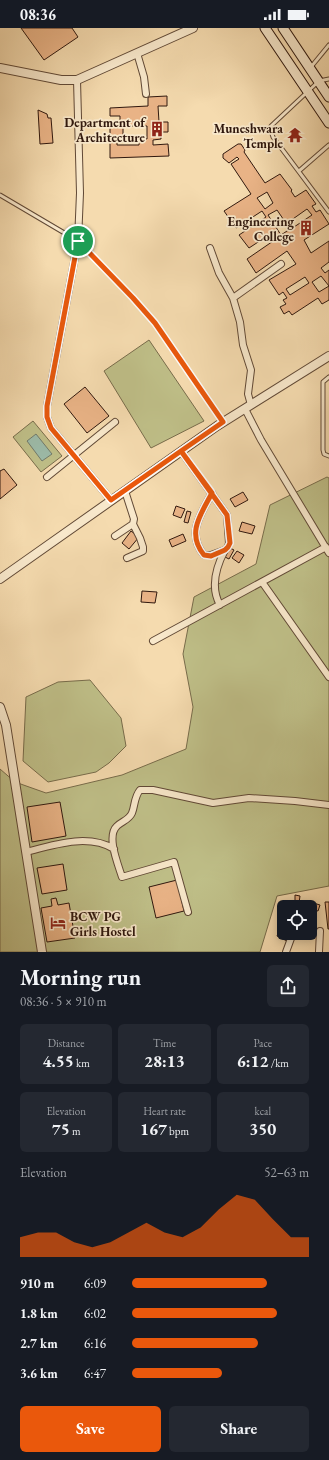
<!DOCTYPE html>
<html lang="en">
<head>
<meta charset="utf-8">
<style>
	body { margin:0; font-family:"EB Garamond",serif; background:#242831; color:#f1f3f6; height:100vh; display:flex; flex-direction:column; font-size:15px; white-space:nowrap }
	* { box-sizing:border-box; margin:0 }
	p { font-size:13px; color:#9ea1a6 }
	.icon { flex:none; width:22px; height:22px; fill:none; stroke:currentColor; stroke-width:2; stroke-linecap:round; stroke-linejoin:round }
	.map { position:relative; height:924px; overflow:hidden }
	.side { display:flex; flex-direction:column; background:#171b24; flex:1 }
	.side>* { flex:none }
	.controls { position:absolute; left:277px; top:872px; display:grid; gap:8px }
	.controls a { display:grid; place-items:center; width:40px; height:40px; border-radius:6px; background:#171b24; box-shadow:0 2px 10px #0003; font-size:20px }
	.pin { position:absolute; display:grid; place-items:center; width:34px; height:34px; color:#fff; margin:-17px; border:2px solid #fff; border-radius:50%; box-shadow:0 1px 4px #0007 }
	.round { display:grid; place-items:center; flex:none; width:42px; height:42px; border-radius:6px; background:#242831 }
	.overview { display:flex; align-items:center; justify-content:space-between; height:68px; padding:0 20px }
	h1 { font-size:22px; font-weight:700; line-height:30px }
	.metrics { display:grid; grid-template-columns:repeat(3,1fr); gap:6px; height:68px; padding:4px 20px }
	.metrics div { display:grid; align-content:center; border-radius:6px; background:#242831; text-align:center }
	.metrics b { font-size:17px; font-weight:700 }
	.metrics small { font-size:11px; font-weight:400 }
	.metrics p { font-size:11px }
	.chart { height:112px; padding:8px 20px }
	.chart p { display:flex; justify-content:space-between }
	.chart svg { width:100%; height:72px; margin-top:4px; fill:#ea580c; opacity:.7 }
	.cta { display:flex; gap:8px; margin-top:auto; padding:8px 20px }
	.cta a { flex:1; height:46px; border-radius:6px; background:#ea580c; color:#fff; font-size:16px; font-weight:700; line-height:46px; text-align:center }
	.cta a+a { background:#242831; color:#f1f3f6 }
	ul { padding:0 20px; list-style:none; font-size:13px }
	li { display:grid; grid-template-columns:64px 48px 1fr; align-items:center; height:30px }
	li i { height:10px; border-radius:5px; background:#ea580c }
	.status { display:flex; justify-content:space-between; align-items:center; height:28px; padding:0 20px; background:#171b24; direction:ltr }
	.status svg { height:11px; fill:currentColor }
	.map>svg:first-child { display:block }
	.green { fill:#bfbf88; stroke:#786c4b }
	.water { fill:#9cbba9; stroke:#717a6b }
	.building { fill:#e9b386; stroke:#30180e; fill-rule:evenodd }
	.lines { fill:none; stroke-linecap:round; stroke-linejoin:round }
	.service-casing { stroke:#614936; stroke-width:5 }
	.minor-casing { stroke:#614936; stroke-width:8 }
	.tertiary-casing { stroke:#614936; stroke-width:10 }
	.secondary-casing { stroke:#30180e; stroke-width:11 }
	.service { stroke:#f8e8cb; stroke-width:3 }
	.minor { stroke:#f8e8cb; stroke-width:6 }
	.tertiary { stroke:#f8e8cb; stroke-width:8 }
	.secondary { stroke:#f8e8cb; stroke-width:9 }
	.route-casing { stroke:#fff; stroke-width:8 }
	.route { stroke:#ea580c; stroke-width:5 }
	.labels { text-anchor:middle; dominant-baseline:central; stroke-width:3.5; stroke-linejoin:round; paint-order:stroke }
	.poi-label { font-size:13px; font-weight:bold; fill:#30180e; stroke:#f8e8cb; text-anchor:end }
</style>
</head>
<body>
<div class="status"><b>08:36</b><svg viewBox="0 0 49 12"><path d="M0 12V9h3v3zM5 12V6h3v6zM10 12V3h3v9zM15 12V0h3v12zM26 1h20v11H26zM47 4h2v5h-2z"/></svg></div>
<div class="map">
<svg width="329" height="924" viewBox="0 0 329 924">
	<rect width="100%" height="100%" fill="#f5dbaf"/>
	<filter id="stains"><feTurbulence type="fractalNoise" baseFrequency=".005" numOctaves="4"/><feColorMatrix values="0 0 0 0 .2 0 0 0 0 .09 0 0 0 0 .02 0 0 0 .5 -.17"/></filter>
	<radialGradient id="worn" r=".72"><stop offset=".6" stop-color="#630" stop-opacity="0"/><stop offset="1" stop-color="#630" stop-opacity=".3"/></radialGradient>
	<path class="green" d="M149,312L204,393L151,420L104,343Z
		M33,393L62,428L41,444L13,409Z
		M327,449L329,450V858L277,868L260,924H0V741L15,754L46,765L122,747L186,721L193,679L183,626L194,569L256,536L270,477Z
		M90,652L121,690L126,718L109,735L96,744L48,754L23,733L26,669L58,654Z"/>
	<path class="water" d="M36,406L52,426L42,433L27,413Z"/>
	<path class="building" d="M21,0H72L78,9L44,32Z
		M167,68V78H158L159,94H168V104H161V111L153,112V117L168,116L169,128L110,130V94L120,93V88H110V80L148,78V69ZM123,98H147V111H139V117H117V114H123Z
		M38,82L47,86L48,90H51L53,115L40,116Z
		M238,116H241L245,122L244,124L265,155L280,146L292,162L291,163L295,169L306,162L316,176L312,178L316,184L320,182L329,196L304,212L311,225L329,213V234L321,240L325,245L329,242V272L322,276L318,270L292,287L289,283L284,286L280,279L286,276L283,272L287,270L283,264L279,267L269,252L296,236L287,223L256,245L247,231L279,209L275,203L249,220L239,207L266,189L262,183L236,200L224,183L251,166L231,136L239,131L237,129L229,135L223,130V126ZM267,164L273,175L265,181L257,170ZM307,181L312,187L294,199L290,193ZM277,182L290,201L281,207L268,187ZM321,248L329,258L319,264L312,254ZM305,249L309,255L290,267L286,261Z
		M85,359L109,388L87,405L64,376Z
		M4,441L17,457L0,471V443Z
		M243,464L248,472L235,479L230,471Z
		M176,478L185,481L181,490L173,487Z
		M187,483L191,484L188,495L184,494Z
		M242,494L255,498L252,506L239,503Z
		M131,503L139,509L129,521L122,515Z
		M183,506L186,513L172,519L169,512Z
		M230,520L234,522L229,531L225,529Z
		M237,523L244,527L239,535L232,530Z
		M142,563L157,564L155,575L141,574Z
		M60,774L66,808L32,814L27,779Z
		M63,836L67,862L42,866L37,840Z
		M177,852L184,883L156,890L149,859Z
		M295,867L300,868L299,875L295,874Z
		M56,870L58,877L69,875L75,910L47,914L41,880L52,878L51,871Z
		M310,874L320,877L318,883L310,881L309,879Z
		M325,874H329V901H328Z
		M281,899L284,900V905H291L287,913L277,908Z"/>
	<g class="lines">
		<g class="service-casing">
			<path id="service" d="M311,39L329,17
				M329,51L319,53L271,98V103L273,109L329,184
				M299,143L329,117
				M0,167L78,213L133,270L155,295L222,393
				M329,349L323,354V422L324,426L329,428"/>
		</g>
		<g class="minor-casing">
			<path id="minor" d="M137,25L144,49L146,66
				M77,52L80,165L78,213L47,378V389L51,400L111,472
				M210,220L219,245L233,270L240,294L243,317L251,342L248,366L251,377
				M233,270L281,236
				M245,381L261,412L329,525
				M181,423L227,487L229,515L228,519L225,522L211,527H204C186,505 201,486 212,465
				M47,449L115,394
				M125,463L134,491L133,496L140,510L143,519V523L127,530
				M115,508L133,496
				M262,554L329,649
				M220,577C210,559 216,539 225,522
				M153,613L326,519
				M26,824C53,817 88,805 114,821
				M188,884L174,834L122,849C118,836 106,808 117,798C122,793 129,792 132,785C135,778 134,769 140,762H153L213,775L249,770L295,773L329,777
				M286,924L293,905
				M319,924L320,903"/>
		</g>
		<g class="tertiary-casing">
			<path id="tertiary" d="M0,40L61,52H77L193,0
				M0,551L217,398L329,328
				M0,679L6,697L42,924"/>
		</g>
		<g class="secondary-casing">
			<path id="secondary" d="M265,0L329,95
				M283,0L329,69"/>
		</g>
		<use href="#service" class="service"/>
		<use href="#minor" class="minor"/>
		<use href="#tertiary" class="tertiary"/>
		<use href="#secondary" class="secondary"/>
	</g>
	<g class="lines">
		<g class="route-casing">
			<path id="route" d="M78,213L133,270L155,295L223,394L181,423L212,465C201,486 186,505 204,527L211,528L225,522L228,519L230,515L227,487L181,423L111,472L51,400L47,389V378L78,213"/>
		</g>
		<use href="#route" class="route"/>
	</g>
	<defs>
		<g id="building-bare" transform="scale(1.2)"><path d="M-4-6H4V6H1V3H-1V6H-4ZM-2.5-4.3h1.7v1.8h-1.7ZM.8-4.3h1.7v1.8H.8ZM-2.5-1h1.7V.8h-1.7ZM.8-1h1.7V.8H.8Z" fill="#8f2418" stroke="#f8e8cb" stroke-width="2.5" paint-order="stroke"/></g>
		<g id="temple-bare" transform="scale(1.2)"><path d="M0-6L5-2H3V0L6.5 2.5H4V6H1.5V3h-3V6H-4V2.5H-6.5L-3 0V-2H-5Z" fill="#8f2418" stroke="#f8e8cb" stroke-width="2.5" paint-order="stroke"/></g>
		<g id="hotel-bare" transform="scale(1.2)"><path d="M-6-4.5h1.5V1H6V5H4.5V3h-9V5H-6ZM-4 0a1.8 1.8 0 1 1 3.6 0ZM.5 0V-2.5h3Q6-2.5 6 0Z" fill="#8f2418" stroke="#f8e8cb" stroke-width="2.5" paint-order="stroke"/></g>
	</defs>
	<g fill-rule="evenodd">
		<use href="#building-bare" x="157" y="101"/>
		<use href="#temple-bare" x="295" y="107"/>
		<use href="#building-bare" x="306" y="200"/>
		<use href="#hotel-bare" x="58" y="895"/>
	</g>
	<g class="labels">
		<g class="poi-label">
			<text x="145" y="94">Department of<tspan x="145" dy="15">Architecture</tspan></text>
			<text x="283" y="100">Muneshwara<tspan x="283" dy="15">Temple</tspan></text>
			<text x="294" y="193">Engineering<tspan x="294" dy="15">College</tspan></text>
			<text x="70" y="888" text-anchor="start">BCW PG<tspan x="70" dy="15">Girls Hostel</tspan></text>
		</g>
	</g>
	<rect width="100%" height="100%" filter="url(#stains)"/>
	<rect width="100%" height="100%" fill="url(#worn)"/>
</svg>
<div class="controls">
<a><svg class="icon" aria-label="locate" viewBox="0 0 24 24"><circle cx="12" cy="12" r="6"/><path d="M12 2v4M12 18v4M2 12h4M18 12h4"/></svg></a>
</div>
<div class="pin" style="left:78px;top:213px;background:#1e9e55"><svg class="icon" aria-label="arrive" viewBox="0 0 24 24"><path d="M6 21V4h12l-3 4 3 4H6"/></svg></div>
</div>
<section class="side">
<div class="overview"><div><h1>Morning run</h1><p>08:36 · 5 × 910 m</p></div><a class="round"><svg class="icon" aria-label="share" viewBox="0 0 24 24"><path d="M12 15V3M7 8l5-5 5 5M5 13v7h14v-7"/></svg></a></div>
<div class="metrics">
<div><p>Distance</p><b>4.55<small> km</small></b></div>
<div><p>Time</p><b>28:13</b></div>
<div><p>Pace</p><b>6:12<small> /km</small></b></div>
</div>
<div class="metrics">
<div><p>Elevation</p><b>75<small> m</small></b></div>
<div><p>Heart rate</p><b>167<small> bpm</small></b></div>
<div><p>kcal</p><b>350</b></div>
</div>
<div class="chart"><p><span>Elevation</span>52–63 m</p>
<svg viewBox="0 0 160 44" preserveAspectRatio="none"><path d="M0 44V32L10 29L20 29L30 35L40 38L50 35L60 29L70 23L80 29L90 32L100 26L110 15L120 6L130 9L140 21L150 32L160 32V44z"/></svg>
</div>
<ul>
<li><b>910 m</b>6:09<i style="width:76%"></i></li>
<li><b>1.8 km</b>6:02<i style="width:82%"></i></li>
<li><b>2.7 km</b>6:16<i style="width:71%"></i></li>
<li><b>3.6 km</b>6:47<i style="width:51%"></i></li>
</ul>
<div class="cta"><a>Save</a><a>Share</a></div>
</section>
</body>
</html>
